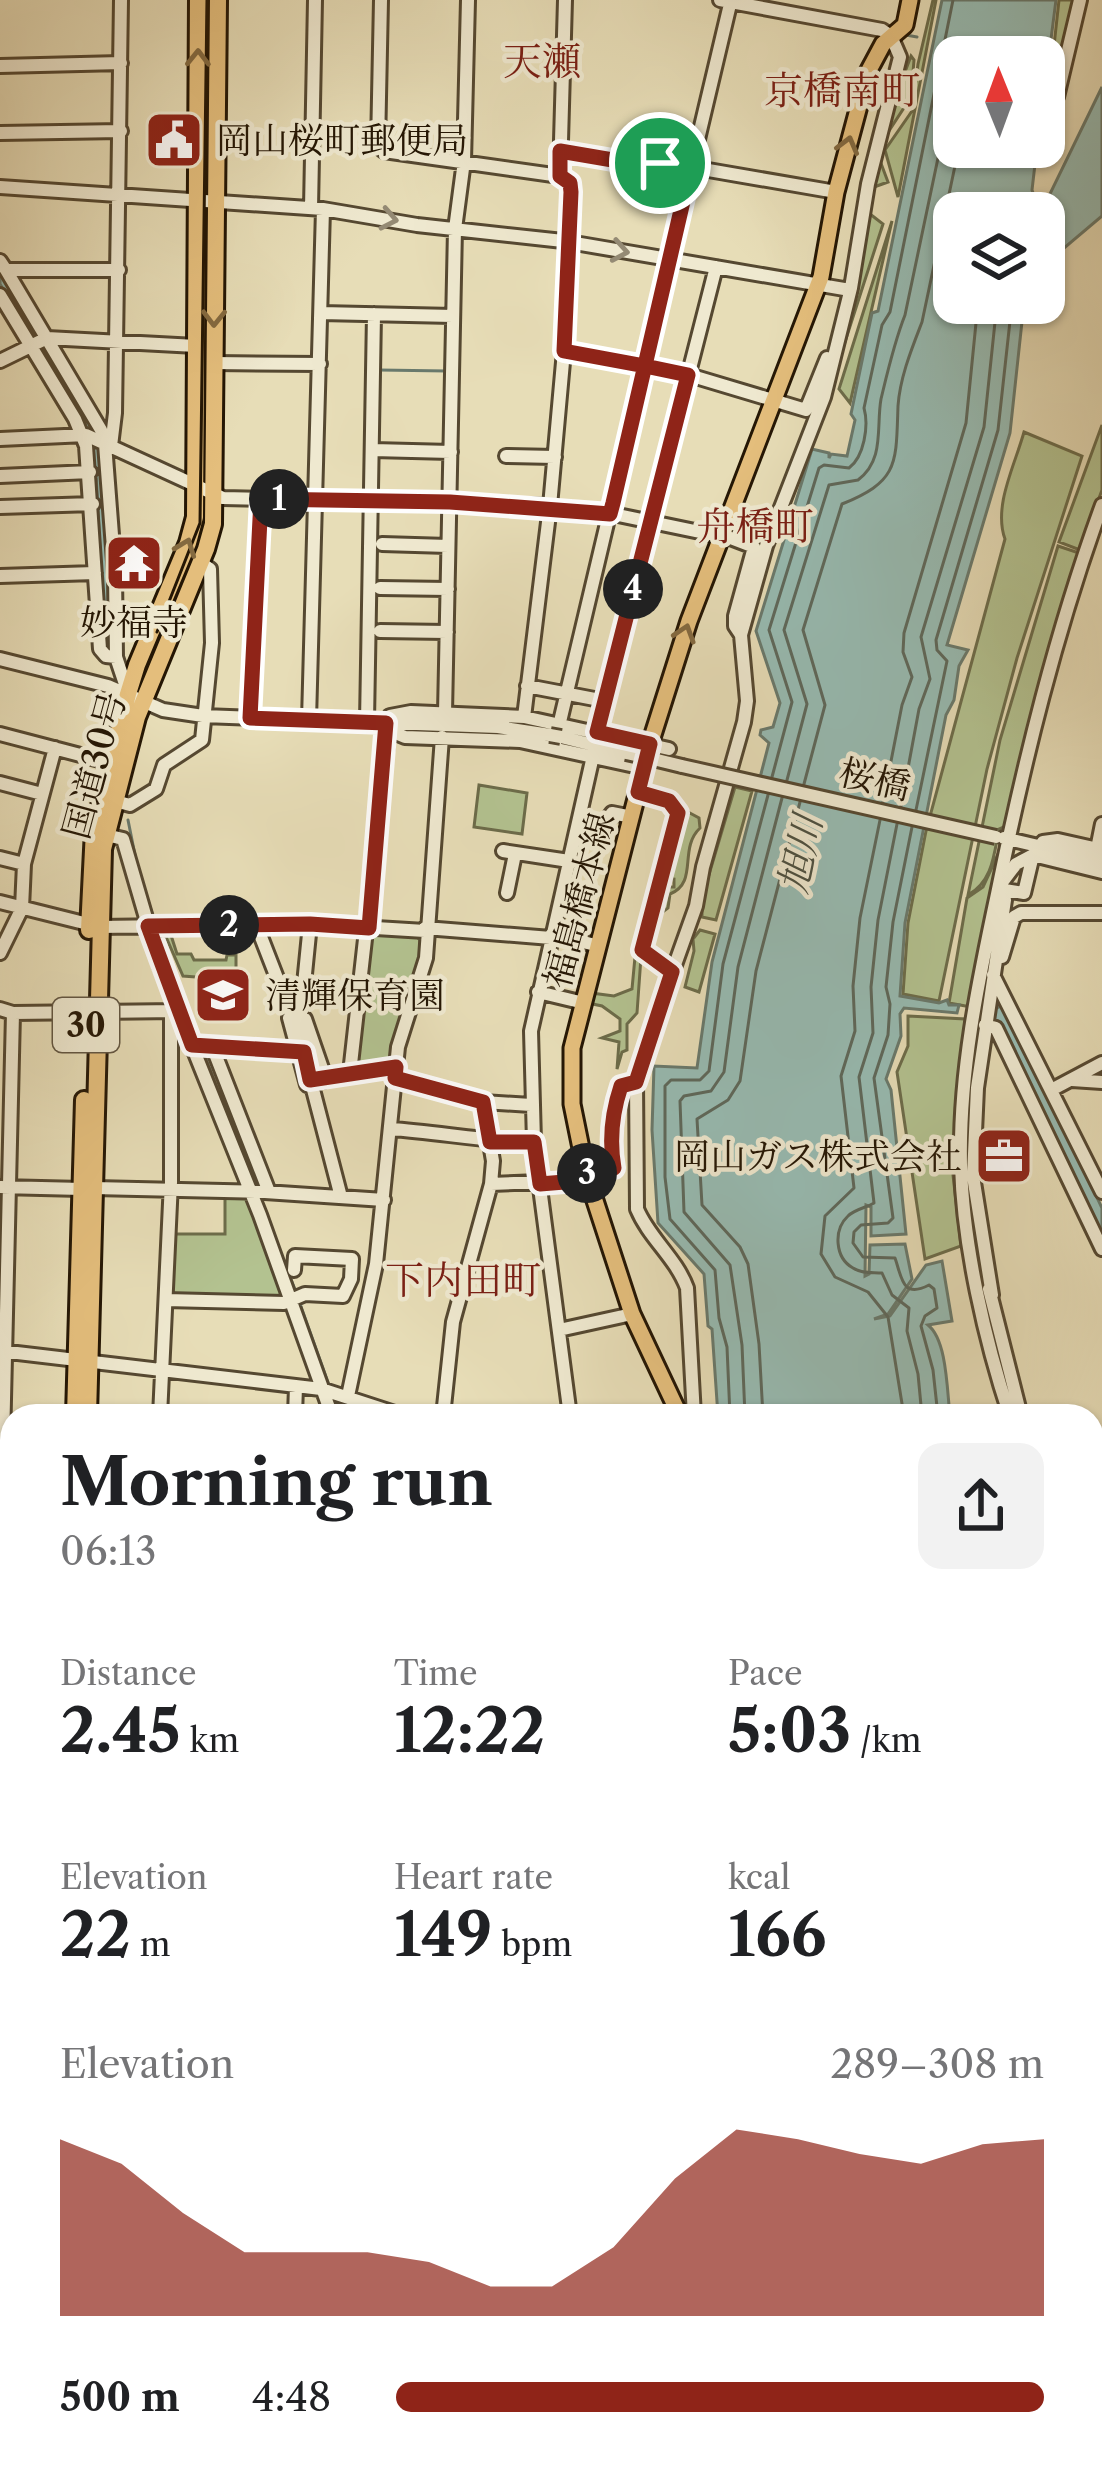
<!DOCTYPE html>
<html lang="en">
<head>
<meta charset="utf-8">
<style>
	body { margin:0; font-family:"Libre Caslon Text","Noto Serif JP",serif; background:#f2f2f2; color:#202124; height:100vh; display:flex; flex-direction:column; font-size:45px; white-space:nowrap }
	* { box-sizing:border-box; margin:0 }
	p { font-size:39px; color:#757577 }
	.icon { flex:none; width:66px; height:66px; fill:none; stroke:currentColor; stroke-width:2; stroke-linecap:round; stroke-linejoin:round }
	.map { position:relative; flex:1; overflow:hidden }
	.sheet { position:absolute; left:0px; top:1404px; width:1104px; height:1062px; display:flex; flex-direction:column; background:#fff; border-radius:36px 36px 0 0; box-shadow:0 3px 9px #0004 }
	.sheet>* { flex:none }
	.needle { width:78px; rotate:359deg }
	.tools { position:absolute; left:933px; top:36px; display:grid; gap:24px }
	.tools a { display:grid; place-items:center; width:132px; height:132px; border-radius:24px; background:#fff; box-shadow:0 3px 9px #0004; font-size:60px }
	.pin { position:absolute; display:grid; place-items:center; width:102px; height:102px; color:#fff; margin:-51px; border:6px solid #fff; border-radius:50%; box-shadow:0 3px 12px #0007 }
	.km { position:absolute; width:60px; height:60px; margin:-30px; border-radius:50%; background:#222; color:#fff; font-size:33px; line-height:60px; text-align:center }
	.round { display:grid; place-items:center; flex:none; width:126px; height:126px; border-radius:24px; background:#f2f2f2 }
	.summary { display:flex; align-items:center; justify-content:space-between; height:204px; padding:0 60px }
	h1 { font-size:66px; font-weight:800; line-height:90px }
	.figures { display:grid; grid-template-columns:repeat(3,1fr); gap:18px; height:204px; padding:12px 60px }
	.figures div { display:grid; align-content:center }
	.figures b { font-size:60px; font-weight:800 }
	.figures small { font-size:33px; font-weight:400 }
	.figures p { font-size:33px }
	.chart { height:336px; padding:24px 60px }
	.chart p { display:flex; justify-content:space-between }
	.chart svg { width:100%; height:216px; margin-top:12px; fill:#8f2418; opacity:.7 }
	ul { padding:0 60px; list-style:none; font-size:39px }
	li { display:grid; grid-template-columns:192px 144px 1fr; align-items:center; height:90px }
	li i { height:30px; border-radius:15px; background:#8f2418 }
	.map>svg:first-child { display:block }
	.green { fill:#b3c290; stroke:#6c6c4a; stroke-width:3 }
	.water { fill:#97bbb2; stroke:#69796c; stroke-width:3 }
	.lines { fill:none; stroke-linecap:round; stroke-linejoin:round }
	.shore { stroke:#5e685b; stroke-width:3 }
	.stream { stroke:#69796c; stroke-width:3 }
	.minor-casing { stroke:#554831; stroke-width:18 }
	.major-casing { stroke:#241604; stroke-width:21 }
	.highway-casing { stroke:#241604; stroke-width:22 }
	.minor { stroke:#efe9d0; stroke-width:12 }
	.major { stroke:#e4be7c; stroke-width:15 }
	.highway { stroke:#e4be7c; stroke-width:16 }
	.tram { stroke:#241604; stroke-width:3 }
	.minor-bridge-casing { stroke:#554831; stroke-width:18; stroke-linecap:butt }
	.minor-bridge { stroke:#efe9d0; stroke-width:12 }
	.oneway { stroke:#846a40 }
	.oneway2 { stroke:#948a74 }
	.route-casing { stroke:#fff; stroke-width:24 }
	.route { stroke:#8f2418; stroke-width:15 }
	.labels { text-anchor:middle; dominant-baseline:central; stroke-width:9; stroke-linejoin:round; paint-order:stroke }
	.shield { fill:#efe9d0; stroke:#615541; stroke-width:3 }
	.shield-label { font-size:33px; font-weight:bold; fill:#241604 }
	.poi-label { font-size:36px; fill:#241604; stroke:#efe9d0; text-anchor:start }
	.street-label { font-size:36px; fill:#241604; stroke:#efe9d0 }
	.neighbourhood-label { font-size:39px; fill:#7a1f14; stroke:#efe9d0 }
	.water-label { font-size:39px; font-style:italic; fill:#4c5041; stroke:#efe9d0 }
</style>
</head>
<body>
<div class="map">
<svg width="1102" height="2466" viewBox="0 0 1102 2466">
	<rect width="100%" height="100%" fill="#e7ddb7"/>
	<filter id="stains"><feTurbulence type="fractalNoise" baseFrequency=".00167" numOctaves="4"/><feColorMatrix values="0 0 0 0 .2 0 0 0 0 .09 0 0 0 0 .02 0 0 0 .5 -.17"/></filter>
	<radialGradient id="worn" r=".72"><stop offset=".6" stop-color="#630" stop-opacity="0"/><stop offset="1" stop-color="#630" stop-opacity=".3"/></radialGradient>
	<path class="green" d="M933,0H936L898,197L885,150L912,111L918,64Z
		M1059,0H1076L1044,137Z
		M911,56L914,60L911,97L887,134L879,158L888,182L874,187L872,186L894,101Z
		M870,214L883,224L834,376L867,218Z
		M892,221L850,403L839,389Z
		M1102,425V490L1080,550L1059,542Z
		M1024,432L1082,456L1017,658L987,769L939,1001L903,994L908,923L926,831L1005,539C993,506 1015,465 1024,432Z
		M1058,546L1079,553L1036,698L1004,827L999,829C994,854 993,881 968,895L1000,740Z
		M479,785L527,793L522,834L474,827Z
		M735,787L752,791L716,920L702,917V898Z
		M688,812L699,818L700,828C678,849 699,882 670,894L668,908L660,914L663,887H674V879L666,878Z
		M1000,850L971,1007L949,1003L967,898L983,887Z
		M169,929L177,954H191L194,960H226L227,955H236V980L183,976L163,930Z
		M643,929L637,1013L627,1024V1050L622,1052L617,1069L619,1042L602,1038L620,1031V1019L602,1006L588,1003L591,993L614,996L632,989L635,957Z
		M700,930L715,934L699,992L685,987L694,951L693,939Z
		M378,932L416,936L420,940V957L391,1057L387,1063L358,1068L355,1066L372,937Z
		M908,1016L965,1019L953,1175L961,1246L925,1259L897,1072L908,1046Z
		M225,1195L245,1196L251,1201L285,1296L282,1299L176,1297L170,1292L173,1234H225Z
		M1020,2454H1064L1065,2457L1083,2454L1090,2466H992Z"/>
	<path class="water" d="M942,0H1056L1044,94V57H954V147H1037L1032,190L1036,201L1048,198L1102,87V216L1044,265V213H954V303H1024L1010,433L947,645L968,650L959,666L954,700L946,715L905,923L900,996L939,1003L947,1000L949,1005H959L957,1013L904,1008L900,1014L901,1036L886,1079L891,1090L906,1234L871,1236V1207L866,1205L865,1276L869,1274L870,1245L905,1244L912,1279L888,1314L874,1319L890,1316L926,1265L942,1261L952,1321L928,1325C947,1340 947,1390 950,1416H718L712,1329L708,1326L704,1274L658,1223L652,1130L654,1066L697,1068L712,962L769,743L760,735L761,730L773,727L780,703L756,631L812,449L829,453V458L831,454L847,456L855,420L851,414L872,313L878,311Z
		M0,270L97,433L105,485L113,647L105,650L96,471L85,428L0,284Z
		M1001,1006L1008,1008L1102,1208V1236L1000,1024L989,1020L991,1011Z
		M1092,1767L1102,1784V1977L1092,1980Z
		M1092,1999L1102,2019V2325L1092,2304Z"/>
	<g class="lines">
		<path class="shore" d="M772,777L792,702L769,630L819,468L824,465L849,468C864,457 869,426 864,408L882,325L890,312L953,0
			M787,780L807,704L784,630L829,485L858,480C885,460 876,427 881,399C888,370 894,343 905,315L954,82
			M804,784L825,705L803,630L842,504C899,481 896,464 898,406C900,377 912,348 922,322L959,147
			M883,802L902,705L912,677L903,652L904,633L966,423L978,303
			M901,806L919,709L930,679L921,637L984,427L997,303
			M916,810L947,661L937,650L936,640L998,430L1012,303
			M880,820L860,918L853,986L855,1031L841,1076L854,1188L825,1216L821,1254L835,1277L868,1292L888,1317L904,1416
			M897,824L878,920L871,987L873,1033L859,1077L874,1203C866,1208 855,1209 848,1216C833,1230 835,1258 853,1268C862,1274 873,1272 882,1273L892,1295L909,1308L907,1331L918,1374L922,1416
			M912,827L893,922L886,987L890,1004L888,1035L874,1078L893,1218L888,1223L861,1225L854,1232L853,1243L863,1257L895,1258C902,1278 902,1299 929,1285L934,1289L937,1308L925,1316L921,1326L933,1370L938,1416
			M730,1416L727,1347L719,1318L715,1270L670,1219L665,1177V1086L671,1080H700L709,1071L723,964L768,795
			M745,1416L742,1345L730,1265L684,1212L680,1101L684,1096L711,1091L724,1072L738,967L782,798
			M763,1416L759,1344L748,1264L740,1247L702,1205L697,1119L728,1100L740,1081L756,971L800,802"/>
		<path class="stream" d="M906,35L917,37
			M379,370L447,371
			M128,820L137,865
			M143,886L155,922
			M158,931L239,1147
			M275,1240L296,1292
			M299,1301L330,1388
			M333,1397L340,1416
			M396,2466L397,2454"/>
		<g class="minor-casing">
			<path id="minor" d="M381,0L378,146L384,151L560,176
				M0,66L121,63
				M1057,97L1080,0
				M0,133L121,131
				M561,151L642,165L691,167L836,192
				M0,187L323,209L417,225L563,241L850,290
				M311,208L315,0
				M0,261L6,270H119
				M6,270L101,430L105,444L115,574L116,657
				M0,295L75,419L86,446L100,649L106,656L116,657L128,693
				M321,313L453,316
				M564,351L689,375L806,410L827,358
				M0,361L47,338L196,346
				M214,363L320,364
				M0,439L86,435L223,498L550,506L618,515L719,536
				M111,446L115,413L121,0
				M373,450L451,452
				M506,456L555,457
				M0,476L90,472
				M0,507L93,504
				M720,534L754,547L735,616V626L741,635
				M382,544L448,546
				M0,576L95,573
				M380,588L448,589
				M380,631L447,632
				M0,659L108,686L163,710L203,716L498,727L550,735
				M527,686L605,701
				M445,713L455,229L464,161L468,0
				M524,717L550,506L564,351L571,192L570,183L560,176L565,0
				M250,718L261,499
				M309,720L323,209
				M367,722L374,314
				M387,723L393,732L405,737L520,741L644,768
				M597,732L716,267
				M0,734L111,763
				M561,737L626,753
				M554,747L731,0
				M649,758L682,766
				M0,783L42,794
				M638,792L669,801L678,813L642,949L672,972
				M115,801L130,805L156,789L164,765L202,740L212,643L210,569L201,563
				M609,817L612,813L632,817
				M106,835L123,839L160,966L260,1215L332,1416
				M1004,838L1102,861
				M1043,842L1058,840L1102,850
				M1097,849L1102,824
				M503,851L569,861
				M0,858L24,864
				M1003,881L1016,864L1033,855L1102,872
				M998,889L1024,893L1033,855
				M507,893L515,854
				M0,902L100,927L310,924L425,931
				M256,924L298,1032L341,1197
				M425,928L551,938
				M552,934L599,946
				M0,953L22,908L24,864L55,748
				M1002,957L1014,917L1021,913H1102
				M993,975L1102,1192
				M538,992L584,1003
				M0,1009L13,1013L177,1011
				M297,1017L305,1019L326,1080L307,1085L289,1018Z
				M300,1024L310,924
				M985,1025L996,1028L1102,1249
				M205,1045L304,1052
				M212,1046L269,1192
				M350,1073L390,716L411,712L524,717L669,749
				M395,1078L483,1102L531,1105
				M320,1079L396,1067
				M1072,1080L1102,1082
				M1053,1089L1102,1063
				M390,1129C439,1132 486,1142 534,1142
				M586,1173L614,1168C609,1140 612,1113 621,1086L636,1082
				M491,1184L589,1180
				M0,1187L82,1189
				M94,1188L265,1192L384,1200
				M989,1289L1021,1416
				M992,1295L973,1176L977,1088L1005,900L998,889
				M166,1300L284,1303L305,1294L343,1296L351,1279L352,1259L295,1256L294,1270
				M559,1330L632,1314
				M0,1351L321,1389L404,1416
				M348,1396L376,1264L398,1047L426,958L442,737
				M160,1416L171,1182V1011
				M295,1416L296,1386
				M443,1416L453,1322L491,1184L493,1161L483,1102
				M570,1416L534,1142L531,1031L593,756
				M694,1416L687,1288C676,1258 649,1238 637,1209L636,1082L641,1060L696,906L703,867L744,722L747,701L741,635L766,546L824,397L851,288L868,184L900,57L891,36L882,30L720,0
				M1010,1416C985,1341 963,1244 961,1165C959,1073 978,983 997,894C1024,762 1056,631 1102,505
				M1092,1557L1102,1575
				M0,1571L13,1013
				M1092,1580L1102,1598
				M0,1743L12,1744
				M0,1876L12,1878
				M0,2322L12,2324
				M0,2388L12,2362
				M914,2454L918,2466
				M388,2466V2454
				M406,2466L407,2454"/>
		</g>
		<g class="major-casing">
			<path id="major" d="M680,1416L632,1314L586,1173L572,1104V1048L650,744L689,621L821,277L836,192L868,72L883,44L905,25L910,0
				M1092,2447L1101,2466"/>
		</g>
		<g class="highway-casing">
			<path id="highway" d="M89,930L94,830L128,694L137,665L188,543L195,517L198,0
				M75,1416L84,1100
				M88,1416L103,849L137,717L206,549L213,524L218,0
				M98,2454V2466
				M111,2454L112,2466"/>
		</g>
		<use href="#minor" class="minor"/>
		<use href="#major" class="major"/>
		<use href="#highway" class="highway"/>
		<path class="tram" d="M157,632L200,523L207,0"/>
		<g class="minor-bridge-casing">
			<path id="minor-bridge" d="M550,735L561,737
				M626,753L649,758
				M682,766L996,837"/>
		</g>
		<use href="#minor-bridge" class="minor-bridge"/>
	</g>
	<defs><path id="oneway-chevron" d="M-2-3.5L2.5 0L-2 3.5" fill="none" stroke-width="1.6" stroke-linecap="round" stroke-linejoin="round" transform="scale(3)"/></defs>
	<g class="oneway">
		<use href="#oneway-chevron" transform="translate(198 58) rotate(-89)"/>
		<use href="#oneway-chevron" transform="translate(848 145) rotate(-75)"/>
		<use href="#oneway-chevron" transform="translate(214 318) rotate(91)"/>
		<use href="#oneway-chevron" transform="translate(186 547) rotate(-69)"/>
		<use href="#oneway-chevron" transform="translate(685 633) rotate(-72)"/>
	</g>
	<g class="oneway2">
		<use href="#oneway-chevron" transform="translate(389 219) rotate(11)"/>
		<use href="#oneway-chevron" transform="translate(620 251) rotate(10)"/>
	</g>
	<g class="lines">
		<g class="route-casing">
			<path id="route" d="M660,163L691,167C665,279 639,391 613,503L610,514L450,502L261,499L250,718L386,723L369,928L310,924L148,926L192,1045L304,1052L310,1080L396,1067L395,1078L483,1102L490,1142H534L540,1184L589,1180L586,1172L614,1168C609,1140 612,1113 621,1086L636,1082L672,972L642,950L678,813L669,801L638,792L650,744L597,732L688,375L645,366L564,351L571,192L570,183L560,176V151L642,165L660,163"/>
		</g>
		<use href="#route" class="route"/>
	</g>
	<defs>
		<g id="civic-square" transform="scale(3)"><rect x="-9" y="-9" width="18" height="18" rx="4" fill="#8f2418" stroke="#efe9d0"/><path d="M-.6-6.5H3V-4.5H.6V-3L4-1V1h2V6H-6V1h2V-1L-.6-3ZM-1.2 2.5V6h2.4V2.5Z" fill="#fff"/></g>
		<g id="temple-square" transform="scale(3)"><rect x="-9" y="-9" width="18" height="18" rx="4" fill="#8f2418" stroke="#efe9d0"/><path d="M0-6L5-2H3V0L6.5 2.5H4V6H1.5V3h-3V6H-4V2.5H-6.5L-3 0V-2H-5Z" fill="#fff"/></g>
		<g id="school-square" transform="scale(3)"><rect x="-9" y="-9" width="18" height="18" rx="4" fill="#8f2418" stroke="#efe9d0"/><path d="M0-5L7-2L0 1L-7-2ZM-4 1L0 2.5L4 1V4Q0 6-4 4Z" fill="#fff"/></g>
		<g id="office-square" transform="scale(3)"><rect x="-9" y="-9" width="18" height="18" rx="4" fill="#8f2418" stroke="#efe9d0"/><path d="M-6-3h4V-5.5h4V-3h4V5H-6ZM-1-4.5V-3h2v-1.5ZM-6 0V1H6V0Z" fill="#fff"/></g>
	</defs>
	<g fill-rule="evenodd">
		<use href="#civic-square" x="174" y="140"/>
		<use href="#temple-square" x="134" y="563"/>
		<use href="#school-square" x="223" y="995"/>
		<use href="#office-square" x="1004" y="1156"/>
	</g>
	<g class="labels">
		<rect class="shield" x="53" y="998" width="66" height="54" rx="9"/>
		<g class="shield-label">
			<text x="86" y="1025">30</text>
		</g>
		<g class="poi-label">
			<text x="216" y="140">岡山桜町郵便局</text>
			<text x="134" y="622" text-anchor="middle">妙福寺</text>
			<text x="265" y="995">清輝保育園</text>
			<text x="962" y="1156" text-anchor="end">岡山ガス株式会社</text>
		</g>
		<g class="street-label">
			<text transform="translate(94 765) rotate(-75)">国道30号</text>
			<text transform="translate(875 779) rotate(13)">桜橋</text>
			<text transform="translate(579 900) rotate(-75)">福島橋本線</text>
		</g>
		<g class="neighbourhood-label">
			<text x="542" y="61">天瀬</text>
			<text x="842" y="90">京橋南町</text>
			<text x="755" y="526">舟橋町</text>
			<text x="463" y="1280">下内田町</text>
		</g>
		<g class="water-label">
			<text transform="translate(800 854) rotate(-78)">旭川</text>
		</g>
	</g>
	<rect width="100%" height="100%" filter="url(#stains)"/>
	<rect width="100%" height="100%" fill="url(#worn)"/>
</svg>
<div class="tools">
<a><svg class="needle" viewBox="-14 -14 28 28"><path d="M0-13l5 13h-10z" fill="#e53935"/><path d="M0 13l5-13h-10z" fill="#757577"/></svg></a>
<a><svg class="icon" aria-label="layers" viewBox="0 0 24 24"><path d="M12 4l9 5-9 5-9-5zM3 14l9 5 9-5"/></svg></a>
</div>
<div class="pin" style="left:660px;top:163px;background:#1e9e55"><svg class="icon" aria-label="arrive" viewBox="0 0 24 24"><path d="M6 21V4h12l-3 4 3 4H6"/></svg></div>
<b class="km" style="left:279px;top:499px">1</b>
<b class="km" style="left:229px;top:925px">2</b>
<b class="km" style="left:587px;top:1173px">3</b>
<b class="km" style="left:633px;top:589px">4</b>
<section class="sheet">
<div class="summary"><div><h1>Morning run</h1><p>06:13</p></div><a class="round"><svg class="icon" aria-label="share" viewBox="0 0 24 24"><path d="M12 15V3M7 8l5-5 5 5M5 13v7h14v-7"/></svg></a></div>
<div class="figures">
<div><p>Distance</p><b>2.45<small> km</small></b></div>
<div><p>Time</p><b>12:22</b></div>
<div><p>Pace</p><b>5:03<small> /km</small></b></div>
</div>
<div class="figures">
<div><p>Elevation</p><b>22<small> m</small></b></div>
<div><p>Heart rate</p><b>149<small> bpm</small></b></div>
<div><p>kcal</p><b>166</b></div>
</div>
<div class="chart"><p><span>Elevation</span>289–308 m</p>
<svg viewBox="0 0 160 44" preserveAspectRatio="none"><path d="M0 44V8L10 13L20 23L30 31L40 31L50 31L60 33L70 38L80 38L90 30L100 16L110 6L120 8L130 11L140 13L150 9L160 8V44z"/></svg>
</div>
<ul>
<li><b>500 m</b>4:48<i style="width:100%"></i></li>
</ul>
</section>
</div>
</body>
</html>
